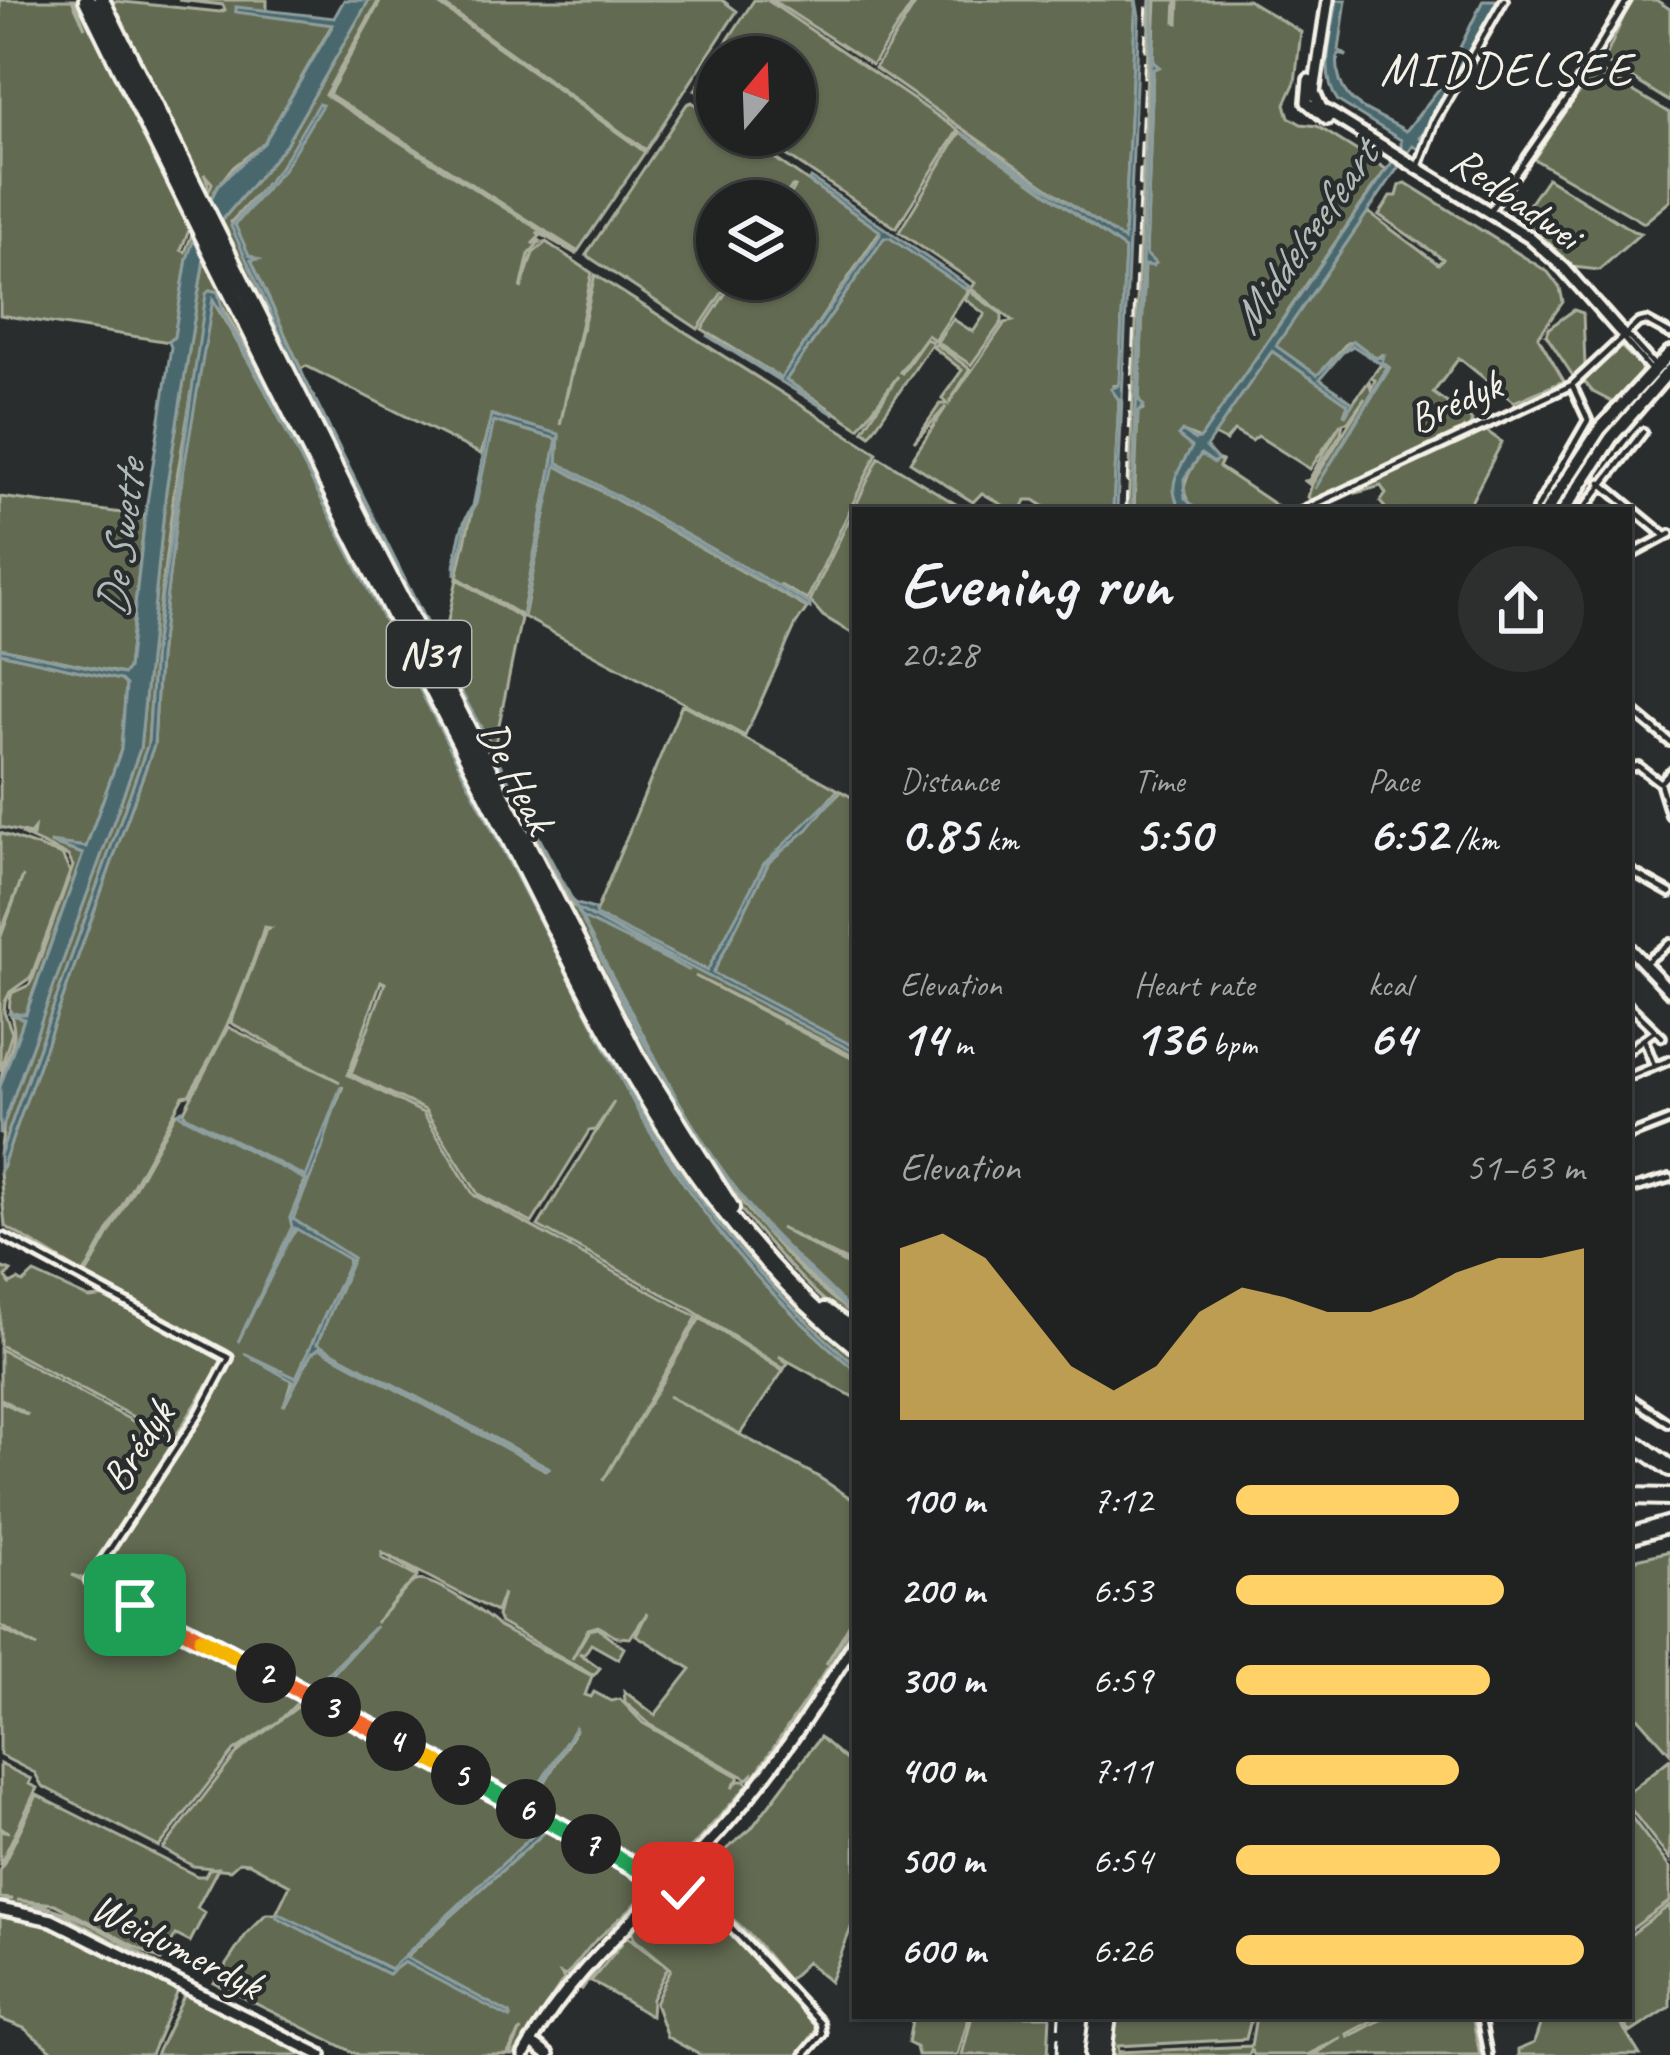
<!DOCTYPE html>
<html lang="en">
<head>
<meta charset="utf-8">
<style>
	body { margin:0; font-family:Caveat,sans-serif; background:#2d2f2f; color:#f1f3f6; height:100vh; display:flex; flex-direction:column; font-size:45px; white-space:nowrap }
	* { box-sizing:border-box; margin:0 }
	p { font-size:39px; color:#a2a4a5 }
	.icon { flex:none; width:66px; height:66px; fill:none; stroke:currentColor; stroke-width:2; stroke-linecap:round; stroke-linejoin:round }
	.map { position:relative; flex:1; overflow:hidden }
	.details { position:absolute; left:852px; top:507px; width:780px; height:1512px; display:flex; flex-direction:column; background:#202222; border-radius:0px; box-shadow:0 3px 9px #0004,0 0 0 3px #3d3f40 }
	.details>* { flex:none }
	.needle { width:78px; rotate:19deg }
	.fabs { position:absolute; left:696px; top:36px; display:grid; gap:24px }
	.fabs a { display:grid; place-items:center; width:120px; height:120px; border-radius:50%; background:#202222; box-shadow:0 3px 9px #0004,0 0 0 3px #3d3f40; font-size:60px }
	.pin { position:absolute; display:grid; place-items:center; width:102px; height:102px; color:#fff; margin:-51px; border-radius:24px; box-shadow:0 6px 18px #0006 }
	.km { position:absolute; width:60px; height:60px; margin:-30px; border-radius:50%; background:#222; color:#fff; font-size:33px; line-height:60px; text-align:center }
	.round { display:grid; place-items:center; flex:none; width:126px; height:126px; border-radius:63px; background:#2d2f2f }
	.summary { display:flex; align-items:center; justify-content:space-between; height:204px; padding:0 48px }
	h1 { font-size:66px; font-weight:700; line-height:90px }
	.stats { display:grid; grid-template-columns:repeat(3,1fr); gap:18px; height:204px; padding:12px 48px }
	.stats div { display:grid; align-content:center }
	.stats b { font-size:51px; font-weight:700 }
	.stats small { font-size:33px; font-weight:400 }
	.stats p { font-size:33px }
	.chart { height:336px; padding:24px 48px }
	.chart p { display:flex; justify-content:space-between }
	.chart svg { width:100%; height:216px; margin-top:12px; fill:#ffd166; opacity:.7 }
	ul { padding:0 48px; list-style:none; font-size:39px }
	li { display:grid; grid-template-columns:192px 144px 1fr; align-items:center; height:90px }
	li i { height:30px; border-radius:15px; background:#ffd166 }
	.map>svg:first-child { display:block }
	.green { fill:#626b51; stroke:#abae9c; stroke-width:3; fill-rule:evenodd }
	.water { fill:#4a676d; stroke:#8e9e9e; stroke-width:3 }
	.lines { fill:none; stroke-linecap:round; stroke-linejoin:round }
	.stream { stroke:#8e9e9e; stroke-width:3 }
	.street-casing { stroke:#f4f1e8; stroke-width:14 }
	.secondary-casing { stroke:#f4f1e8; stroke-width:18 }
	.primary-casing { stroke:#f4f1e8; stroke-width:20 }
	.highway-casing { stroke:#f4f1e8; stroke-width:22 }
	.street { stroke:#2a2d2e; stroke-width:4.5 }
	.secondary { stroke:#2a2d2e; stroke-width:9 }
	.primary { stroke:#2a2d2e; stroke-width:10 }
	.highway { stroke:#2a2d2e; stroke-width:14 }
	.rail { stroke:#f4f1e8; stroke-width:3; stroke-dasharray:18 9; stroke-linecap:butt }
	.split-1-casing { stroke:#fff; stroke-width:24 }
	.split-2-casing { stroke:#fff; stroke-width:24 }
	.split-3-casing { stroke:#fff; stroke-width:24 }
	.split-4-casing { stroke:#fff; stroke-width:24 }
	.split-5-casing { stroke:#fff; stroke-width:24 }
	.split-6-casing { stroke:#fff; stroke-width:24 }
	.split-7-casing { stroke:#fff; stroke-width:24 }
	.split-8-casing { stroke:#fff; stroke-width:24 }
	.split-9-casing { stroke:#fff; stroke-width:24 }
	.split-1 { stroke:#f0652b; stroke-width:15 }
	.split-2 { stroke:#f5b400; stroke-width:15 }
	.split-3 { stroke:#f0652b; stroke-width:15 }
	.split-4 { stroke:#f0652b; stroke-width:15 }
	.split-5 { stroke:#f5b400; stroke-width:15 }
	.split-6 { stroke:#22a559; stroke-width:15 }
	.split-7 { stroke:#22a559; stroke-width:15 }
	.split-8 { stroke:#22a559; stroke-width:15 }
	.split-9 { stroke:#f5b400; stroke-width:15 }
	.labels { text-anchor:middle; dominant-baseline:central; stroke-width:9; stroke-linejoin:round; paint-order:stroke }
	.shield { fill:#2a2d2e; stroke:#b7b6b0; stroke-width:3 }
	.shield-label { font-size:39px; font-weight:bold; fill:#f4f1e8 }
	.street-label { font-size:42px; fill:#f4f1e8; stroke:#2a2d2e }
	.water-label { font-size:45px; font-style:italic; fill:#b0bab7; stroke:#2a2d2e }
	.quarter-label { font-size:48px; letter-spacing:3px; fill:#f4f1e8; stroke:#2a2d2e }
</style>
</head>
<body>
<div class="map">
<svg width="1670" height="2055" viewBox="0 0 1670 2055">
	<rect width="100%" height="100%" fill="#2a2d2e"/>
	<filter id="ink" filterUnits="userSpaceOnUse"><feTurbulence type="fractalNoise" baseFrequency=".00833" numOctaves="2"/><feDisplacementMap in="SourceGraphic" scale="24" xChannelSelector="R" yChannelSelector="G"/><feConvolveMatrix kernelMatrix="1 2 1 2 8 2 1 2 1" color-interpolation-filters="sRGB"/></filter>
	<g filter="url(#ink)">
		<path class="green" d="M0,0H72L85,28L74,0H83L192,223L181,250L185,252L212,183L204,174L208,184L204,197L105,0L220,12L225,10L223,5L178,0H267V11L237,8L236,11L333,23L264,143L231,169L215,190L187,259L174,337L169,342L0,315Z
			M369,0H379L325,95L567,247L577,251L329,94L381,0H433L645,152L576,254L537,232L540,236L532,244L541,240L529,254L521,289L533,253L546,242L592,273L560,425L595,275L877,453L807,600L780,585L777,589L557,462L559,436L492,415L481,454L306,366L301,369L235,225L284,168L320,104L277,172L231,222L300,377L441,653L438,643L444,639L457,579L521,618L495,744L492,746L469,707L573,906L594,916L682,704L855,799L854,1049L713,973L769,862L839,794L836,792L811,821L764,864L710,971L624,931L855,1052V1057L695,976L855,1060V1265L780,1228L855,1269V1313C780,1258 723,1178 677,1098C721,1181 779,1260 855,1316V1327C689,1193 605,984 511,799C414,611 317,422 221,234L212,250L671,1146L681,1163L855,1350V1365C771,1294 705,1216 647,1122L267,388L214,291L210,290L174,493L154,650L148,744L0,1155L4,1123L140,749L166,490L204,259L218,225L285,146Z
			M437,0H722L737,11L646,150Z
			M754,0H767L958,130L896,228L756,135H795V57H717V108L695,90Z
			M772,0H915L872,65Z
			M918,0H1136L1124,241L875,68Z
			M1150,0H1153L1132,510H1128Z
			M1156,0H1176L1175,22L1178,23L1179,0H1248L1301,32L1295,82L1285,104L1289,117L1301,124L1317,126L1386,169L1200,439L1183,432L1179,436L1192,447L1177,503L1181,510H1134L1138,412L1143,409L1139,401L1145,264L1155,263L1146,255L1153,69L1159,67L1153,62Z
			M1631,0H1656L1670,9V102L1604,61Z
			M1594,68L1670,113V201L1644,223L1534,159Z
			M692,102L717,119V135H741L880,231L781,378L702,329L735,279H795V201H786L795,187L792,186L782,201H717V279H731L698,329L586,255L687,104Z
			M960,132L1125,249L1119,385L1113,386L1119,400L1113,510H1050L1034,500H1026L1022,510H1011L982,493L973,502L910,462L946,407L914,442L940,404H947L942,398L962,370L933,347L936,344L970,369L949,403L1005,323L1013,321L973,290V294L1002,314V322L971,365L937,342L953,319L973,332L985,314L965,299L975,283L899,232Z
			M1547,178L1633,231L1641,233L1599,270L1573,267L1546,240L1504,212L1506,203L1523,213Z
			M1406,183L1548,272L1560,288L1563,302L1538,337L1564,381L1514,402L1459,358L1433,393L1472,420L1470,426L1507,412L1468,429L1464,428L1462,432L1311,501L1308,497L1312,484L1365,398L1348,422L1343,423L1341,433L1309,484L1305,481L1309,480L1341,423L1310,469L1258,436L1252,441L1234,431L1226,441L1214,435L1272,351L1348,404L1344,415L1369,381L1371,389L1375,380L1371,378L1382,363V355L1376,358L1355,342L1347,343L1317,376L1275,346L1368,212L1438,264L1443,259L1379,215L1391,196H1397L1400,185Z
			M889,237L968,290L935,340L927,335L900,372L902,373L926,339L933,342L870,435L863,430L898,376L859,428L786,380L884,238Z
			M212,299L264,388L640,1115C703,1220 761,1291 855,1370V1398L779,1356L788,1363L784,1369L687,1307L538,1226L614,1102L595,1130L589,1131L532,1223L478,1194L425,1110L351,1074L385,983L381,981L348,1075L423,1113L474,1195L697,1317L603,1481L700,1318L783,1371L740,1434L668,1396L817,1476L855,1501V1615L826,1664L855,1621V1627L751,1781L752,1775L748,1779L652,1726L625,1702L624,1691L655,1715L691,1669L636,1635L647,1613L630,1638L618,1637L598,1626L588,1629L572,1659L589,1630L598,1628L624,1648L618,1659L591,1644L584,1655L579,1653L600,1668L594,1675L500,1623L497,1616L503,1593L496,1612L385,1554L419,1575L382,1553V1558L417,1577L375,1623C387,1612 401,1588 416,1581C431,1575 489,1616 499,1627L592,1676L585,1695L591,1697L594,1692L611,1701L620,1699L643,1723L739,1777L732,1788L738,1781H746L748,1785L663,1879L95,1580L96,1572L177,1450L231,1357L88,1282V1278L229,1351L86,1275L176,1113H183L228,1027L340,1082L231,1023L266,930L270,928L264,927C247,986 221,1043 189,1095L183,1096L84,1274L5,1226L0,1173L154,745L159,657L178,503ZM343,1086L292,1219L353,1258L317,1344L548,1467L546,1470L319,1348L311,1354L284,1406L292,1380L245,1354L296,1378L349,1263L348,1258L297,1228L281,1251L293,1226L290,1218ZM109,1583L312,1689L376,1626L316,1692L528,1802L576,1729L532,1804L554,1818Z
			M1574,310L1583,313L1585,366L1575,379L1546,335L1549,328Z
			M1619,345L1640,365L1642,375L1616,404L1593,392L1582,379Z
			M1562,392L1485,430L1502,442L1467,510H1387L1380,502L1386,494L1381,486L1356,493L1355,487Z
			M493,421L557,439L522,616L457,577Z
			M1201,454L1222,461L1219,467L1283,510H1197C1173,492 1188,474 1201,454Z
			M879,457L964,509L855,510V635L823,616L810,601Z
			M555,465L807,608L796,624L745,736L524,617Z
			M0,497L145,516L128,669L124,674L0,648Z
			M0,653L121,680L126,684L121,750L86,847L50,843L83,854L25,1015L8,1013L24,1019L0,1087C0,1068 12,1053 14,1035C15,1018 5,1011 12,993L29,985L33,978L73,866L68,856L21,834L33,836L34,829L30,834L0,827Z
			M0,833L62,855L70,872L31,977L10,992L5,1002L4,1012L12,1033L0,1071V939L23,876L0,934Z
			M0,1267L11,1271L6,1277L10,1284L18,1280L23,1283L34,1273L89,1298L110,1296L223,1360L198,1414L88,1580L72,1575L658,1883L592,1944L566,1976L561,1974L564,1979L514,2055H510L521,2030L507,2055H359L214,1983L247,1933L266,1914H276L290,1885L249,1863L239,1862L230,1870L193,1866L163,1849L238,1752L304,1702L525,1814L302,1698L279,1721L234,1751L159,1847L42,1786L35,1773L0,1755V1629L37,1647L0,1625V1401L28,1415L0,1398V1349L175,1444L217,1370L174,1439L0,1345ZM532,1820L548,1829L405,1958L510,2014V2017L404,1962L388,1974L277,1917L279,1914L391,1969L540,1829L542,1826Z
			M1670,1551V1753L1629,1707V1561Z
			M820,1737L846,1760L855,1762V1918L830,1982L807,1962L788,1980C767,1957 732,1905 702,1905L678,1884V1879L727,1831L716,1846L719,1850L682,1882L702,1902L685,1884L751,1829Z
			M1670,1759V1860L1629,1807V1792Z
			M0,1764L31,1779L29,1784L37,1788L0,1865V1830L9,1832L0,1827Z
			M37,1795L197,1876H205L209,1869L218,1868L197,1908L205,1913L190,1942L176,1935L161,1960L55,1904L17,1900C82,1908 131,1951 186,1980L53,1909L0,1902L13,1899L0,1898V1871Z
			M1629,1814L1670,1868V1901L1629,1931Z
			M673,1888L681,1893L672,1892L635,1927L676,1896L724,1928L817,2028L799,2055H700L667,2037L655,2003L671,1969L634,1938L633,1931L627,1936L668,1967L652,1999L651,2016L591,1981L623,1942L603,1960L582,1989L577,1985L606,1947L667,1889Z
			M1670,1905V2007L1630,2033L1619,2016H1629V1936Z
			M0,1917C63,1920 124,1963 178,1991L151,2055H57L24,2028L0,2019Z
			M185,1994L304,2055H156Z
			M913,2016H969L958,2055H918L916,2047L908,2043Z
			M972,2016H1050L1048,2055H962Z
			M1113,2016H1252L1246,2039L1118,2046L1119,2052L1251,2046L1256,2016H1381L1347,2034L1348,2037L1388,2016H1472L1480,2055H1313L1342,2037L1307,2055H1254L1251,2050L1249,2055H1107Z
			M1543,2016H1616L1640,2055H1518V2050L1534,2043Z"/>
		<path class="water" d="M344,0H369L285,146L218,225L204,259L166,490L140,749L0,1134V1087L24,1019L8,1013L26,1014L83,854L50,842L86,847L121,750L126,685L121,680L0,653V648L116,673L124,674L128,669L145,516L171,347L169,342L174,337L187,259L200,221L218,185L264,143L333,25L236,12V7L334,18Z
			M1136,0L1139,16L1117,510H1113L1119,400L1111,389L1119,385L1125,249L961,132L1124,240Z
			M1153,0V62L1159,67L1153,69L1146,254L1155,263L1153,266L1145,265L1139,400L1144,406L1138,412L1132,510Z
			M1337,0H1346L1339,50L1347,56L1338,54C1333,105 1368,108 1406,131L1442,85L1483,0H1495L1497,5L1452,89L1447,90L1449,95L1420,138L1423,145L1419,149L1413,146L1276,346L1317,375L1353,341L1376,358L1384,356L1382,362L1390,368L1315,489L1387,368L1353,346L1342,353L1320,379L1353,403L1345,416L1348,404L1272,351L1206,447L1217,459L1214,463L1201,454L1184,479L1185,498L1197,510H1181C1165,484 1179,470 1192,447L1178,436L1182,431L1195,440L1200,439L1401,149V140L1338,101C1318,74 1333,31 1337,0Z
			M318,104L322,105L284,168L235,225L249,255L258,259L251,260L305,379L442,654L300,377L231,226L281,166Z
			M811,178L970,287L965,289L890,238H884L786,380L835,415L706,335L781,378L880,235V231L809,181Z
			M210,290L218,292L224,315L267,388L647,1122C705,1216 771,1294 855,1365V1370C761,1291 703,1220 640,1115L264,388L213,299L178,503L159,657L154,745L0,1173V1155L148,744L154,650L206,294Z
			M491,415L559,434L557,462L810,604V608L556,465L523,616L557,439L494,421L476,504L468,517L455,575C455,559 459,523 473,506Z
			M443,657L574,903L594,909L596,915L707,971L764,864L838,792L808,829L769,862L713,973L855,1047V1052L576,908L690,971L581,917C630,1021 686,1129 759,1218C788,1254 828,1282 855,1316L766,1231L697,1136Z
			M341,1086L322,1149L293,1219L353,1258L317,1344L549,1468L547,1470L319,1348L311,1354L283,1406L294,1382L244,1353L296,1378L350,1260L295,1228L238,1342L292,1227L290,1218L306,1180L180,1115L179,1112L182,1110L185,1115L306,1177Z
			M109,1583L312,1689L376,1626L316,1692L528,1802L576,1726L532,1804L554,1818L107,1586Z
			M532,1818L549,1828L405,1957L510,2014V2018L404,1962L388,1974L277,1917L278,1913L390,1969L540,1829L542,1826Z"/>
		<g class="lines">
			<path class="stream" d="M1541,510L1574,456
				M1629,1416L1632,1418"/>
			<g class="street-casing">
				<path id="street" d="M1419,165L1435,121L1504,0
					M1489,212L1570,96L1627,0
					M1626,334L1654,365
					M1622,337L1650,369
					M1601,483L1665,536
					M1303,510L1572,385L1638,323L1646,321L1670,334
					M1536,510L1588,420L1572,385
					M1583,510L1643,432
					M1629,556L1670,534
					M1629,708L1670,742
					M1629,768L1638,766L1660,783
					M1660,783L1670,815
					M1660,783L1670,772
					M1629,870L1670,893
					M1646,962L1670,943
					M1629,1005L1662,1037
					M1645,1042L1654,1065
					M1629,1050L1653,1032
					M1629,1077L1670,1060
					M1629,1136L1670,1120
					M1629,1190L1670,1178
					M4,1237L229,1358L199,1414L89,1581L665,1885
					M1629,1397L1668,1423
					M671,1882L731,1927L820,2023L822,2034L804,2055
					M1480,2016L1488,2055"/>
			</g>
			<g class="secondary-casing">
				<path id="secondary" d="M1328,0L1314,92L1321,108L1529,237L1564,268L1624,336
					M1309,80L1307,102L1327,119
					M1629,948L1670,991
					M0,1909L52,1920L321,2055
					M531,2042L548,2055
					M524,2055C572,1966 650,1908 716,1835C770,1776 813,1709 855,1642"/>
			</g>
			<g class="primary-casing">
				<path id="primary" d="M1547,510L1600,429L1670,353
					M1564,510L1611,438L1670,370"/>
			</g>
			<g class="highway-casing">
				<path id="highway" d="M87,0C214,260 344,520 478,777C583,978 673,1200 855,1345
					M101,0L378,555L637,1058L731,1208
					M825,1311L855,1332
					M1629,1439L1670,1468
					M1629,1496L1670,1497
					M1629,1536L1670,1524
					M1093,2055L1098,2016
					M1103,2055L1108,2016"/>
			</g>
			<use href="#street" class="street"/>
			<use href="#secondary" class="secondary"/>
			<use href="#primary" class="primary"/>
			<use href="#highway" class="highway"/>
			<path class="rail" d="M1126,510L1147,0
				M1057,2055L1059,2016"/>
		</g>
	</g>
	<g class="lines" filter="url(#ink)">
		<g class="split-1-casing">
			<path id="split-1" d="M135,1605L201,1639"/>
		</g>
		<g class="split-2-casing">
			<path id="split-2" d="M201,1639L266,1673"/>
		</g>
		<g class="split-3-casing">
			<path id="split-3" d="M266,1673L331,1707"/>
		</g>
		<g class="split-4-casing">
			<path id="split-4" d="M331,1707L396,1741"/>
		</g>
		<g class="split-5-casing">
			<path id="split-5" d="M396,1741L461,1775"/>
		</g>
		<g class="split-6-casing">
			<path id="split-6" d="M461,1775L526,1809"/>
		</g>
		<g class="split-7-casing">
			<path id="split-7" d="M526,1809L591,1844"/>
		</g>
		<g class="split-8-casing">
			<path id="split-8" d="M591,1844L656,1879"/>
		</g>
		<g class="split-9-casing">
			<path id="split-9" d="M656,1879L666,1886L670,1882L683,1893"/>
		</g>
		<use href="#split-1" class="split-1"/>
		<use href="#split-2" class="split-2"/>
		<use href="#split-3" class="split-3"/>
		<use href="#split-4" class="split-4"/>
		<use href="#split-5" class="split-5"/>
		<use href="#split-6" class="split-6"/>
		<use href="#split-7" class="split-7"/>
		<use href="#split-8" class="split-8"/>
		<use href="#split-9" class="split-9"/>
	</g>
	<g class="labels">
		<rect class="shield" x="387" y="621" width="84" height="66" rx="9"/>
		<g class="shield-label">
			<text x="429" y="654">N31</text>
		</g>
		<g class="street-label">
			<text transform="translate(1516 198) rotate(35)">Redbadwei</text>
			<text transform="translate(1455 402) rotate(-24)">Brédyk</text>
			<text transform="translate(516 777) rotate(63)">De Heak</text>
			<text transform="translate(138 1446) rotate(-57)">Brédyk</text>
			<text transform="translate(177 1946) rotate(27)">Weidumerdyk</text>
		</g>
		<g class="water-label">
			<text transform="translate(1304 238) rotate(-55)">Middelseefeart</text>
			<text transform="translate(121 539) rotate(-83)">De Swette</text>
		</g>
		<g class="quarter-label">
			<text x="1507" y="69">MIDDELSEE</text>
		</g>
	</g>
</svg>
<div class="fabs">
<a><svg class="needle" viewBox="-14 -14 28 28"><path d="M0-13l5 13h-10z" fill="#e53935"/><path d="M0 13l5-13h-10z" fill="#a2a4a5"/></svg></a>
<a><svg class="icon" aria-label="layers" viewBox="0 0 24 24"><path d="M12 4l9 5-9 5-9-5zM3 14l9 5 9-5"/></svg></a>
</div>
<div class="pin" style="left:135px;top:1605px;background:#1e9e55"><svg class="icon" aria-label="arrive" viewBox="0 0 24 24"><path d="M6 21V4h12l-3 4 3 4H6"/></svg></div>
<div class="pin" style="left:683px;top:1893px;background:#d93025"><svg class="icon" aria-label="check" viewBox="0 0 24 24"><path d="M5 12l5 5 9-10"/></svg></div>
<b class="km" style="left:266px;top:1673px">2</b>
<b class="km" style="left:331px;top:1707px">3</b>
<b class="km" style="left:396px;top:1741px">4</b>
<b class="km" style="left:461px;top:1775px">5</b>
<b class="km" style="left:526px;top:1809px">6</b>
<b class="km" style="left:591px;top:1844px">7</b>
<section class="details">
<div class="summary"><div><h1>Evening run</h1><p>20:28</p></div><a class="round"><svg class="icon" aria-label="share" viewBox="0 0 24 24"><path d="M12 15V3M7 8l5-5 5 5M5 13v7h14v-7"/></svg></a></div>
<div class="stats">
<div><p>Distance</p><b>0.85<small> km</small></b></div>
<div><p>Time</p><b>5:50</b></div>
<div><p>Pace</p><b>6:52<small> /km</small></b></div>
</div>
<div class="stats">
<div><p>Elevation</p><b>14<small> m</small></b></div>
<div><p>Heart rate</p><b>136<small> bpm</small></b></div>
<div><p>kcal</p><b>64</b></div>
</div>
<div class="chart"><p><span>Elevation</span>51–63 m</p>
<svg viewBox="0 0 160 44" preserveAspectRatio="none"><path d="M0 44V9L10 6L20 11L30 22L40 33L50 38L60 33L70 22L80 17L90 19L100 22L110 22L120 19L130 14L140 11L150 11L160 9V44z"/></svg>
</div>
<ul>
<li><b>100 m</b>7:12<i style="width:64%"></i></li>
<li><b>200 m</b>6:53<i style="width:77%"></i></li>
<li><b>300 m</b>6:59<i style="width:73%"></i></li>
<li><b>400 m</b>7:11<i style="width:64%"></i></li>
<li><b>500 m</b>6:54<i style="width:76%"></i></li>
<li><b>600 m</b>6:26<i style="width:100%"></i></li>
</ul>
</section>
</div>
</body>
</html>
